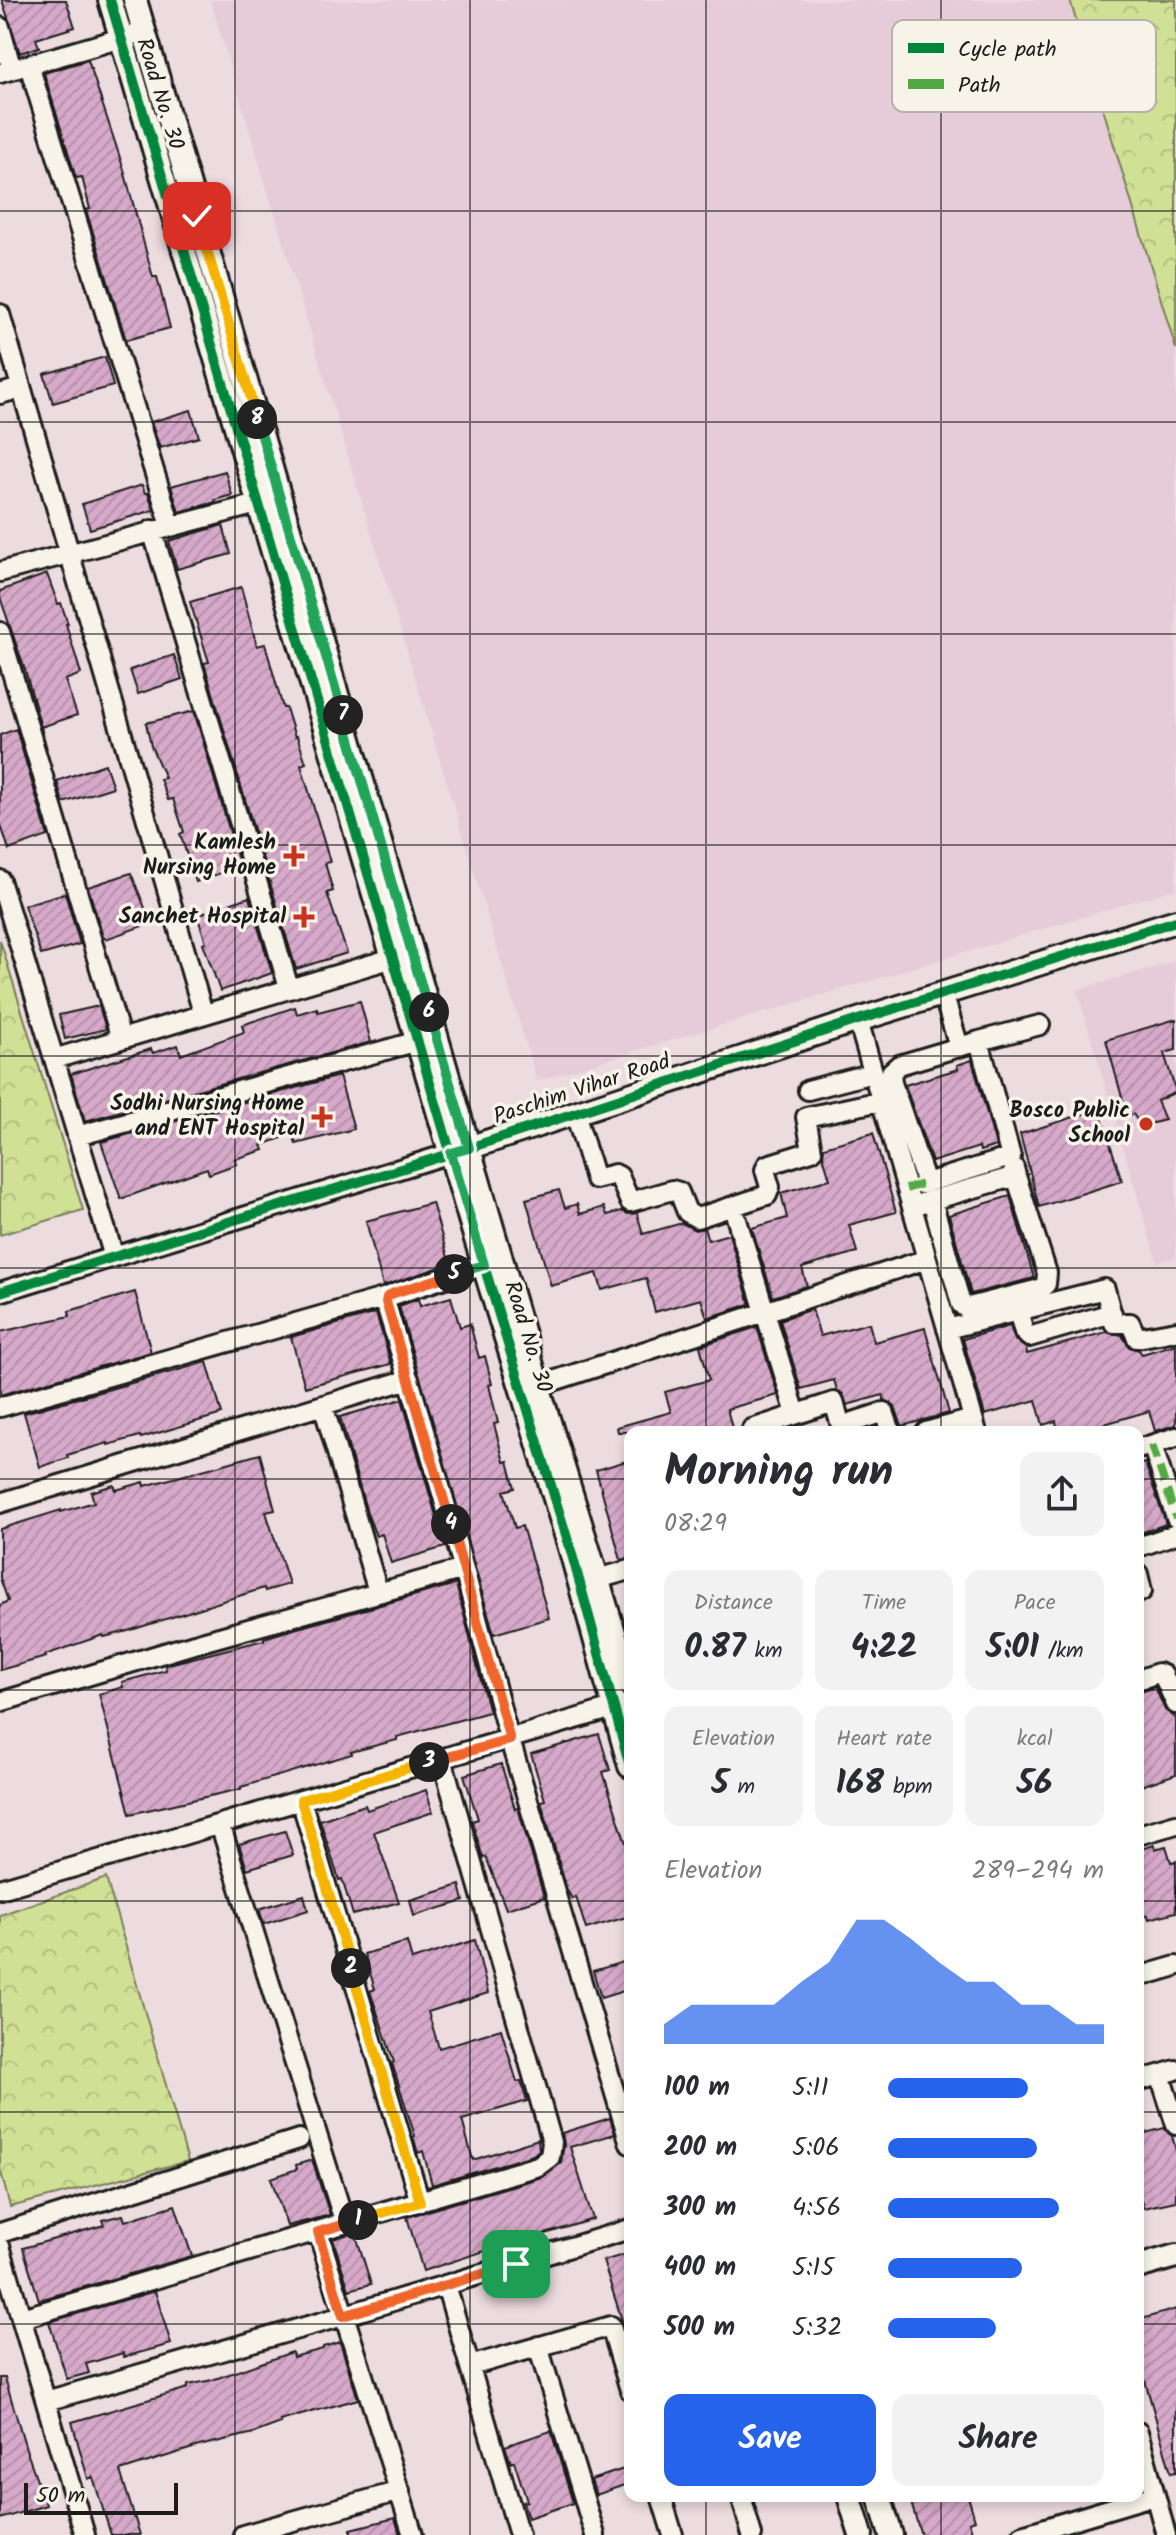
<!DOCTYPE html>
<html lang="en">
<head>
<meta charset="utf-8">
<style>
	body { margin:0; font-family:Kalam,sans-serif; background:#f2f2f3; color:#2b2b33; height:100vh; display:flex; flex-direction:column; font-size:30px; white-space:nowrap }
	* { box-sizing:border-box; margin:0 }
	p { font-size:26px; color:#7c7c81 }
	.icon { flex:none; width:44px; height:44px; fill:none; stroke:currentColor; stroke-width:2; stroke-linecap:round; stroke-linejoin:round }
	.map { position:relative; flex:1; overflow:hidden }
	.side { position:absolute; left:624px; top:1426px; width:520px; height:1076px; display:flex; flex-direction:column; background:#fff; border-radius:16px; box-shadow:0 4px 12px #0003 }
	.side>* { flex:none }
	.scale { position:absolute; left:24px; bottom:20px; width:154px; box-sizing:border-box; padding-left:8px; border:4px solid #1c1c1c; border-top:0; font-size:22px; line-height:28px; white-space:nowrap; color:#1c1c1c; -webkit-text-stroke:6px #f7f3e8; paint-order:stroke }
	.pin { position:absolute; display:grid; place-items:center; width:68px; height:68px; color:#fff; margin:-34px; border-radius:16px; box-shadow:0 4px 12px #0006 }
	.km { position:absolute; width:40px; height:40px; margin:-20px; border-radius:50%; background:#222; color:#fff; font-size:22px; line-height:40px; text-align:center }
	.round { display:grid; place-items:center; flex:none; width:84px; height:84px; border-radius:16px; background:#f2f2f3 }
	.headline { display:flex; align-items:center; justify-content:space-between; height:136px; padding:0 40px }
	h1 { font-size:44px; font-weight:800; line-height:60px }
	.stats { display:grid; grid-template-columns:repeat(3,1fr); gap:12px; height:136px; padding:8px 40px }
	.stats div { display:grid; align-content:center; border-radius:16px; background:#f2f2f3; text-align:center }
	.stats b { font-size:34px; font-weight:800 }
	.stats small { font-size:22px; font-weight:400 }
	.stats p { font-size:22px }
	.chart { height:224px; padding:16px 40px }
	.chart p { display:flex; justify-content:space-between }
	.chart svg { width:100%; height:144px; margin-top:8px; fill:#2563eb; opacity:.7 }
	.cta { display:flex; gap:16px; margin-top:auto; padding:16px 40px }
	.cta a { flex:1; height:92px; border-radius:16px; background:#2563eb; color:#fff; font-size:32px; font-weight:800; line-height:92px; text-align:center }
	.cta a+a { background:#f2f2f3; color:#2b2b33 }
	ul { padding:0 40px; list-style:none; font-size:26px }
	li { display:grid; grid-template-columns:128px 96px 1fr; align-items:center; height:60px }
	li i { height:20px; border-radius:10px; background:#2563eb }
	.map>svg:first-child { display:block }
	.built { fill:#e6ccd8 }
	.park { fill:url(#park-crowns); stroke:#767e58; stroke-width:2 }
	.building { fill:url(#building-hatch); stroke:#1c1c1c; stroke-width:2 }
	.lines { fill:none; stroke-linecap:round; stroke-linejoin:round }
	.minor-casing { stroke:#1c1c1c; stroke-width:24 }
	.tertiary-casing { stroke:#1c1c1c; stroke-width:28 }
	.minor { stroke:#f7f3e8; stroke-width:18 }
	.tertiary { stroke:#f7f3e8; stroke-width:22 }
	.quiet { stroke:#52a943; stroke-width:8; stroke-dasharray:16 8; stroke-linecap:butt }
	.cycleway-casing { stroke:#f7f3e8; stroke-width:15 }
	.cycleway { stroke:#00873e; stroke-width:10 }
	.split-1-casing { stroke:#fff; stroke-width:16 }
	.split-2-casing { stroke:#fff; stroke-width:16 }
	.split-3-casing { stroke:#fff; stroke-width:16 }
	.split-4-casing { stroke:#fff; stroke-width:16 }
	.split-5-casing { stroke:#fff; stroke-width:16 }
	.split-6-casing { stroke:#fff; stroke-width:16 }
	.split-7-casing { stroke:#fff; stroke-width:16 }
	.split-8-casing { stroke:#fff; stroke-width:16 }
	.split-9-casing { stroke:#fff; stroke-width:16 }
	.split-1 { stroke:#f0652b; stroke-width:10 }
	.split-2 { stroke:#f5b400; stroke-width:10 }
	.split-3 { stroke:#f5b400; stroke-width:10 }
	.split-4 { stroke:#f0652b; stroke-width:10 }
	.split-5 { stroke:#f0652b; stroke-width:10 }
	.split-6 { stroke:#22a559; stroke-width:10 }
	.split-7 { stroke:#22a559; stroke-width:10 }
	.split-8 { stroke:#22a559; stroke-width:10 }
	.split-9 { stroke:#f5b400; stroke-width:10 }
	.grid { fill:none; stroke:#1c1c1c; stroke-width:2; stroke-opacity:0.55 }
	.poi-dot { fill:#c8321e; stroke:#f7f3e8; stroke-width:3 }
	.labels { text-anchor:middle; dominant-baseline:central; stroke-width:7; stroke-linejoin:round; paint-order:stroke }
	.street-label { font-size:22px; fill:#1c1c1c; stroke:#f7f3e8 }
	.poi-label { font-size:22px; font-weight:bold; fill:#1c1c1c; stroke:#f7f3e8; text-anchor:end }
	.key { fill:#f7f3e8; stroke:#b5b2ab; stroke-width:2 }
	.key-label { font-size:22px; fill:#1c1c1c }
</style>
</head>
<body>
<div class="map">
<svg width="1176" height="2535" viewBox="0 0 1176 2535">
	<defs>
		<pattern id="park-crowns" width="20" height="18" patternUnits="userSpaceOnUse" patternTransform="scale(2)"><rect width="20" height="18" fill="#d0e195"/><path d="M2 6a3 3 0 1 1 6 0M12 15a3 3 0 1 1 6 0" fill="none" stroke="#b2c080"/></pattern>
		<pattern id="building-hatch" width="6" height="6" patternUnits="userSpaceOnUse" patternTransform="scale(2)"><rect width="6" height="6" fill="#d6a8c9"/><path d="M-1 1l2-2M0 6l6-6M5 7l2-2" fill="none" stroke="#b790ac"/></pattern>
	</defs>
	<rect width="100%" height="100%" fill="#eddcdf"/>
	<filter id="ink" filterUnits="userSpaceOnUse"><feTurbulence type="fractalNoise" baseFrequency=".0125" numOctaves="2"/><feDisplacementMap in="SourceGraphic" scale="16" xChannelSelector="R" yChannelSelector="G"/><feConvolveMatrix kernelMatrix="1 2 1 2 8 2 1 2 1" color-interpolation-filters="sRGB"/></filter>
	<g filter="url(#ink)">
		<path class="built" d="M210,0H1070L1176,349V889L537,1081Z
			M1176,961V1257L1157,1263L1077,990Z"/>
		<path class="park" d="M1070,0H1176V349Z
			M0,940L83,1210L0,1235Z
			M106,1878L188,2161L10,2207L0,2168V1915Z"/>
		<path class="building" d="M2,0H66L75,27L36,39L39,47L20,53Z
			M88,60L124,170L153,277H157L170,328L126,340L86,210L90,209L82,177L76,178L44,73Z
			M105,357L113,386L53,403L44,374Z
			M191,410L199,437L160,448L151,422Z
			M225,471L232,495L215,500L216,502L179,512L171,486Z
			M142,485L145,493H148L154,510L90,529L82,504Z
			M223,525L231,554L177,569L169,541Z
			M47,574L58,604L61,603L68,624H66L81,674L65,680L77,715L41,727L47,749L26,673L0,597V591Z
			M241,587L257,646L265,644L283,708H286L295,737L297,736L306,763L301,765L330,862L325,863L333,891L327,893L347,953L296,969L204,663L209,662L190,602Z
			M174,655L182,679L138,694L130,670Z
			M194,711L240,866L196,882L180,834L184,832L173,799L168,800L160,779L165,778L151,746L146,723Z
			M16,729L48,836L9,850L0,822V735Z
			M105,764L113,787L63,803L57,781Z
			M131,873L151,923L106,939L103,937L88,887Z
			M65,893L80,944L41,955L24,905Z
			M249,897L272,973L220,991L203,943L206,942L197,915Z
			M360,1001L371,1042L85,1121L71,1074L151,1049L153,1053L178,1045L181,1055L244,1032L242,1025L295,1007L297,1014L317,1008L318,1012Z
			M99,1006L106,1029L65,1039L59,1015Z
			M1176,1019V1050L1164,1053L1176,1092L1157,1101L1165,1120L1141,1126L1133,1114L1127,1115L1106,1040Z
			M972,1060L996,1146L980,1151L979,1147L932,1162L905,1085L958,1069L957,1065Z
			M339,1076L354,1129L296,1144L293,1134L262,1145L264,1150L235,1159L237,1164L209,1174L207,1168L121,1199L101,1142Z
			M1099,1109L1122,1181L1039,1207L1020,1134Z
			M873,1133L896,1212L849,1225L857,1252L802,1268L807,1286L773,1297L752,1228L787,1218L781,1193L830,1179L823,1156L824,1147Z
			M559,1190L565,1208L577,1204L580,1214L604,1207L607,1215L622,1211L628,1214L637,1213L643,1234L682,1223L695,1230L704,1228L708,1240L729,1234L750,1304L707,1318L701,1299L655,1312L646,1278L602,1290L597,1273L551,1286L526,1199Z
			M1010,1196L1034,1278L971,1294L949,1215Z
			M432,1203L450,1264L383,1286L366,1221Z
			M135,1292L151,1352L0,1395V1332L70,1316L69,1311Z
			M451,1297L460,1327L470,1324L479,1358L485,1356L492,1384L489,1385L498,1423L494,1424L504,1462L508,1461L515,1488L504,1491L515,1528L522,1526L549,1618L494,1634L399,1306L418,1299L420,1306Z
			M812,1309L820,1336L869,1323L874,1342L925,1328L949,1413L902,1426L895,1407L891,1403L884,1400L883,1395L847,1405L843,1394L837,1390L834,1380L801,1389L780,1320Z
			M376,1313L391,1364L305,1387L291,1337Z
			M1010,1326L1015,1340L1026,1348L1027,1354L1106,1332L1122,1335L1129,1347L1139,1350L1142,1354L1176,1344V1425L1155,1431L1149,1411L1077,1432H1058L1056,1421L1043,1425L1036,1400L985,1415L963,1339Z
			M757,1327L778,1395L727,1409L733,1432H618L617,1427L671,1412L665,1392L709,1380L700,1346Z
			M207,1362L222,1414L141,1438L140,1436L108,1445V1443L67,1455L68,1458L40,1467L24,1413Z
			M402,1399L445,1547L391,1563L382,1534L376,1536L367,1513L340,1417Z
			M260,1454L275,1510L266,1512L289,1584L265,1591L264,1588L128,1631L104,1637L103,1635L45,1655L46,1657L0,1670V1605L8,1601L0,1578V1529L61,1510V1512L94,1502L91,1492L114,1485L116,1490L144,1482L145,1486Z
			M630,1460V1558L621,1560L596,1470Z
			M1145,1463L1166,1524L1138,1534V1465Z
			M456,1584L489,1712L397,1737V1740L351,1752L352,1754L241,1787V1789L130,1814L99,1694L123,1687L122,1682L166,1670L165,1665L264,1640V1638L287,1631Z
			M1155,1687L1165,1710L1176,1718V1774L1138,1787V1693Z
			M599,1734L610,1770L603,1772L630,1856V1916L586,1929L576,1897L572,1899L567,1890L541,1801L545,1800L531,1754Z
			M501,1764L515,1809L518,1808L544,1897L506,1909L486,1857L483,1858L480,1848L472,1821L478,1819L464,1775Z
			M426,1790L433,1812L374,1832L399,1902L353,1915L342,1879L339,1880L320,1820L365,1805L367,1810Z
			M285,1831L293,1855L247,1869L239,1844Z
			M1154,1845L1155,1849L1166,1846L1171,1862L1176,1861V1912L1149,1919L1148,1915L1138,1918V1850Z
			M460,1885L464,1901L414,1916L410,1900Z
			M304,1895L308,1910L264,1924L259,1909Z
			M475,1940L488,1993L428,2012L439,2048L501,2029L517,2082L521,2081L527,2101L462,2120L473,2160L538,2139L539,2150L533,2155L432,2185L423,2151L418,2153L413,2137L415,2136L392,2063L394,2062L370,1991L375,1989L364,1954L407,1942L412,1960Z
			M630,1960V1989L601,1998L593,1971Z
			M610,2118L615,2134L570,2147L593,2219L520,2242L519,2240L423,2271L407,2217L542,2177L561,2163L564,2144L562,2133Z
			M1164,2128L1172,2136L1176,2150V2201L1143,2208L1138,2189V2135Z
			M312,2160L330,2215L287,2226L271,2178L297,2169L296,2165Z
			M175,2205L192,2256L39,2300L23,2248L104,2225L102,2220L123,2215L125,2221Z
			M355,2232L371,2284L349,2290L333,2239Z
			M630,2253V2339H628L603,2261Z
			M155,2291L171,2344L124,2357L123,2353L86,2364L89,2373L67,2379L49,2322Z
			M1176,2309V2472L1171,2473L1144,2377L1138,2378V2320Z
			M340,2342L358,2399L280,2421L281,2423L254,2433L199,2446L120,2471L140,2535H111L93,2477L88,2479L72,2422L188,2388V2385L212,2380L292,2352L293,2357L323,2349V2347Z
			M0,2378H5L27,2452L46,2505L0,2519Z
			M551,2431L573,2503L528,2518L523,2502L527,2501L514,2461L511,2463L505,2446Z
			M630,2467V2483L596,2495L591,2480Z
			M909,2496H968L975,2520L969,2522L973,2535H921Z
			M395,2518L400,2535H351V2529Z"/>
		<g class="lines">
			<g class="minor-casing">
				<path id="minor" d="M0,27L12,70
					M29,65L171,526
					M0,73L132,35
					M0,314L203,1013
					M0,394L21,388
					M152,530L289,988
					M0,572L272,500
					M0,632L121,1039
					M0,880L114,1257
					M943,993L959,1047
					M858,1020L977,1432
					M979,1041L1040,1025
					M54,1059L393,958
					M808,1090L873,1073
					M575,1113L595,1179L615,1174L619,1176L630,1202L672,1190L679,1192L687,1212L697,1218L767,1195L770,1187L765,1170L767,1165L812,1151L806,1117L881,1101
					M77,1136L418,1041
					M922,1184L926,1183L1011,1157L979,1041L899,1065L891,1072L892,1083L926,1183
					M932,1200L961,1304L965,1308L1040,1289L1046,1284L1047,1273L1016,1176
					M922,1203L1016,1176L1014,1168
					M733,1207L796,1414
					M0,1292L451,1153
					M1018,1311L1024,1332L1029,1337L1112,1313
					M947,1329L1105,1289L1114,1323H1130L1137,1338L1176,1331
					M408,1378L386,1305L387,1297L484,1265
					M538,1386L927,1259
					M323,1405L378,1592
					M0,1407L387,1297
					M753,1432L752,1429L834,1402L841,1426L884,1412L891,1432
					M926,1432L973,1419
					M1152,1445L1176,1518
					M1138,1449L1176,1437
					M0,1503L409,1379L464,1569L504,1720L630,2144
					M1138,1547L1176,1534
					M1138,1574L1142,1591L1138,1593
					M597,1579L630,1570
					M1138,1680L1158,1673L1163,1675L1176,1704
					M0,1702L194,1644L464,1569
					M301,1800L420,2202
					M220,1824L345,2224
					M1138,1835L1176,1824
					M0,1889L630,1703
					M1138,1977L1176,1966
					M1160,2075L1176,2125
					M1138,2081L1176,2070
					M318,2232L413,2535
					M0,2233L299,2139
					M0,2246L85,2535
					M446,2285L519,2535
					M22,2318L538,2166L550,2157L552,2142L442,1759
					M538,2346L595,2535
					M470,2366L611,2326L630,2390
					M46,2401L343,2316L630,2229
					M1138,2432L1166,2535
					M661,2496L673,2535
					M741,2496L752,2535
					M243,2535L400,2491
					M1022,2535L1155,2495"/>
			</g>
			<g class="tertiary-casing">
				<path id="tertiary" d="M110,0L475,1236L571,1551L630,1766
					M135,0L538,1386L630,1685
					M456,1152L858,1020L1176,921
					M1138,2267L1176,2256
					M849,2496L861,2535
					M879,2496L891,2535"/>
			</g>
			<use href="#minor" class="minor"/>
			<use href="#tertiary" class="tertiary"/>
			<path class="quiet" d="M906,1189L922,1184
				M1152,1445L1176,1518"/>
			<g class="cycleway-casing">
				<path id="cycleway" d="M110,0L475,1236L571,1551L630,1766
					M0,1292L469,1148L858,1020L1176,921"/>
			</g>
			<use href="#cycleway" class="cycleway"/>
		</g>
	</g>
	<g class="lines" filter="url(#ink)">
		<g class="split-1-casing">
			<path id="split-1" d="M358,2220L318,2232L343,2316L516,2264"/>
		</g>
		<g class="split-2-casing">
			<path id="split-2" d="M351,1968L420,2202L358,2220"/>
		</g>
		<g class="split-3-casing">
			<path id="split-3" d="M351,1968L301,1800L429,1762"/>
		</g>
		<g class="split-4-casing">
			<path id="split-4" d="M429,1762L510,1740L451,1524"/>
		</g>
		<g class="split-5-casing">
			<path id="split-5" d="M451,1524L386,1302L387,1297L394,1293L454,1274"/>
		</g>
		<g class="split-6-casing">
			<path id="split-6" d="M429,1012L469,1148L451,1153L484,1265L454,1274"/>
		</g>
		<g class="split-7-casing">
			<path id="split-7" d="M343,715L429,1012"/>
		</g>
		<g class="split-8-casing">
			<path id="split-8" d="M257,419L343,715"/>
		</g>
		<g class="split-9-casing">
			<path id="split-9" d="M197,216L257,419"/>
		</g>
		<use href="#split-1" class="split-1"/>
		<use href="#split-2" class="split-2"/>
		<use href="#split-3" class="split-3"/>
		<use href="#split-4" class="split-4"/>
		<use href="#split-5" class="split-5"/>
		<use href="#split-6" class="split-6"/>
		<use href="#split-7" class="split-7"/>
		<use href="#split-8" class="split-8"/>
		<use href="#split-9" class="split-9"/>
	</g>
	<path class="grid" d="M235,0V2535M470,0V2535M706,0V1432M941,0V1432M0,211H1176M0,422H1176M0,634H1176M0,845H1176M0,1056H1176M0,1268H1176M0,1479H630M1138,1479H1176M0,1690H630M1138,1690H1176M0,1901H630M1138,1901H1176M0,2112H630M1138,2112H1176M0,2324H630M1138,2324H1176M706,2496V2535M941,2496V2535"/>
	<g class="poi-dot">
		<path d="M290 844h8v8h8v8h-8v8h-8v-8h-8v-8h8z"/>
		<path d="M300 905h8v8h8v8h-8v8h-8v-8h-8v-8h8z"/>
		<path d="M318 1105h8v8h8v8h-8v8h-8v-8h-8v-8h8z"/>
		<circle cx="1146" cy="1124" r="8"/>
	</g>
	<g class="labels">
		<g class="street-label">
			<text transform="translate(159 94) rotate(73)">Road No. 30</text>
			<text transform="translate(582 1090) rotate(-18)">Paschim Vihar Road</text>
			<text transform="translate(527 1337) rotate(73)">Road No. 30</text>
		</g>
		<g class="poi-label">
			<text x="276" y="843">Kamlesh<tspan x="276" dy="25">Nursing Home</tspan></text>
			<text x="286" y="917">Sanchet Hospital</text>
			<text x="304" y="1104">Sodhi Nursing Home<tspan x="304" dy="25">and ENT Hospital</tspan></text>
			<text x="1130" y="1111">Bosco Public<tspan x="1130" dy="25">School</tspan></text>
		</g>
	</g>
	<rect x="892" y="20" width="264" height="92" rx="12" class="key"/>
	<rect x="908" y="43" width="36" height="10" fill="#00873e"/>
	<rect x="908" y="79" width="36" height="10" fill="#52a943"/>
	<g class="key-label">
		<text x="958" y="56">Cycle path</text>
		<text x="958" y="92">Path</text>
	</g>
</svg>
<div class="scale">50 m</div>
<div class="pin" style="left:516px;top:2264px;background:#1e9e55"><svg class="icon" aria-label="arrive" viewBox="0 0 24 24"><path d="M6 21V4h12l-3 4 3 4H6"/></svg></div>
<div class="pin" style="left:197px;top:216px;background:#d93025"><svg class="icon" aria-label="check" viewBox="0 0 24 24"><path d="M5 12l5 5 9-10"/></svg></div>
<b class="km" style="left:358px;top:2220px">1</b>
<b class="km" style="left:351px;top:1968px">2</b>
<b class="km" style="left:429px;top:1762px">3</b>
<b class="km" style="left:451px;top:1524px">4</b>
<b class="km" style="left:454px;top:1274px">5</b>
<b class="km" style="left:429px;top:1012px">6</b>
<b class="km" style="left:343px;top:715px">7</b>
<b class="km" style="left:257px;top:419px">8</b>
<section class="side">
<div class="headline"><div><h1>Morning run</h1><p>08:29</p></div><a class="round"><svg class="icon" aria-label="share" viewBox="0 0 24 24"><path d="M12 15V3M7 8l5-5 5 5M5 13v7h14v-7"/></svg></a></div>
<div class="stats">
<div><p>Distance</p><b>0.87<small> km</small></b></div>
<div><p>Time</p><b>4:22</b></div>
<div><p>Pace</p><b>5:01<small> /km</small></b></div>
</div>
<div class="stats">
<div><p>Elevation</p><b>5<small> m</small></b></div>
<div><p>Heart rate</p><b>168<small> bpm</small></b></div>
<div><p>kcal</p><b>56</b></div>
</div>
<div class="chart"><p><span>Elevation</span>289–294 m</p>
<svg viewBox="0 0 160 44" preserveAspectRatio="none"><path d="M0 44V38L10 32L20 32L30 32L40 32L50 25L60 19L70 6L80 6L90 12L100 19L110 25L120 25L130 32L140 32L150 38L160 38V44z"/></svg>
</div>
<ul>
<li><b>100 m</b>5:11<i style="width:65%"></i></li>
<li><b>200 m</b>5:06<i style="width:69%"></i></li>
<li><b>300 m</b>4:56<i style="width:79%"></i></li>
<li><b>400 m</b>5:15<i style="width:62%"></i></li>
<li><b>500 m</b>5:32<i style="width:50%"></i></li>
</ul>
<div class="cta"><a>Save</a><a>Share</a></div>
</section>
</div>
</body>
</html>
